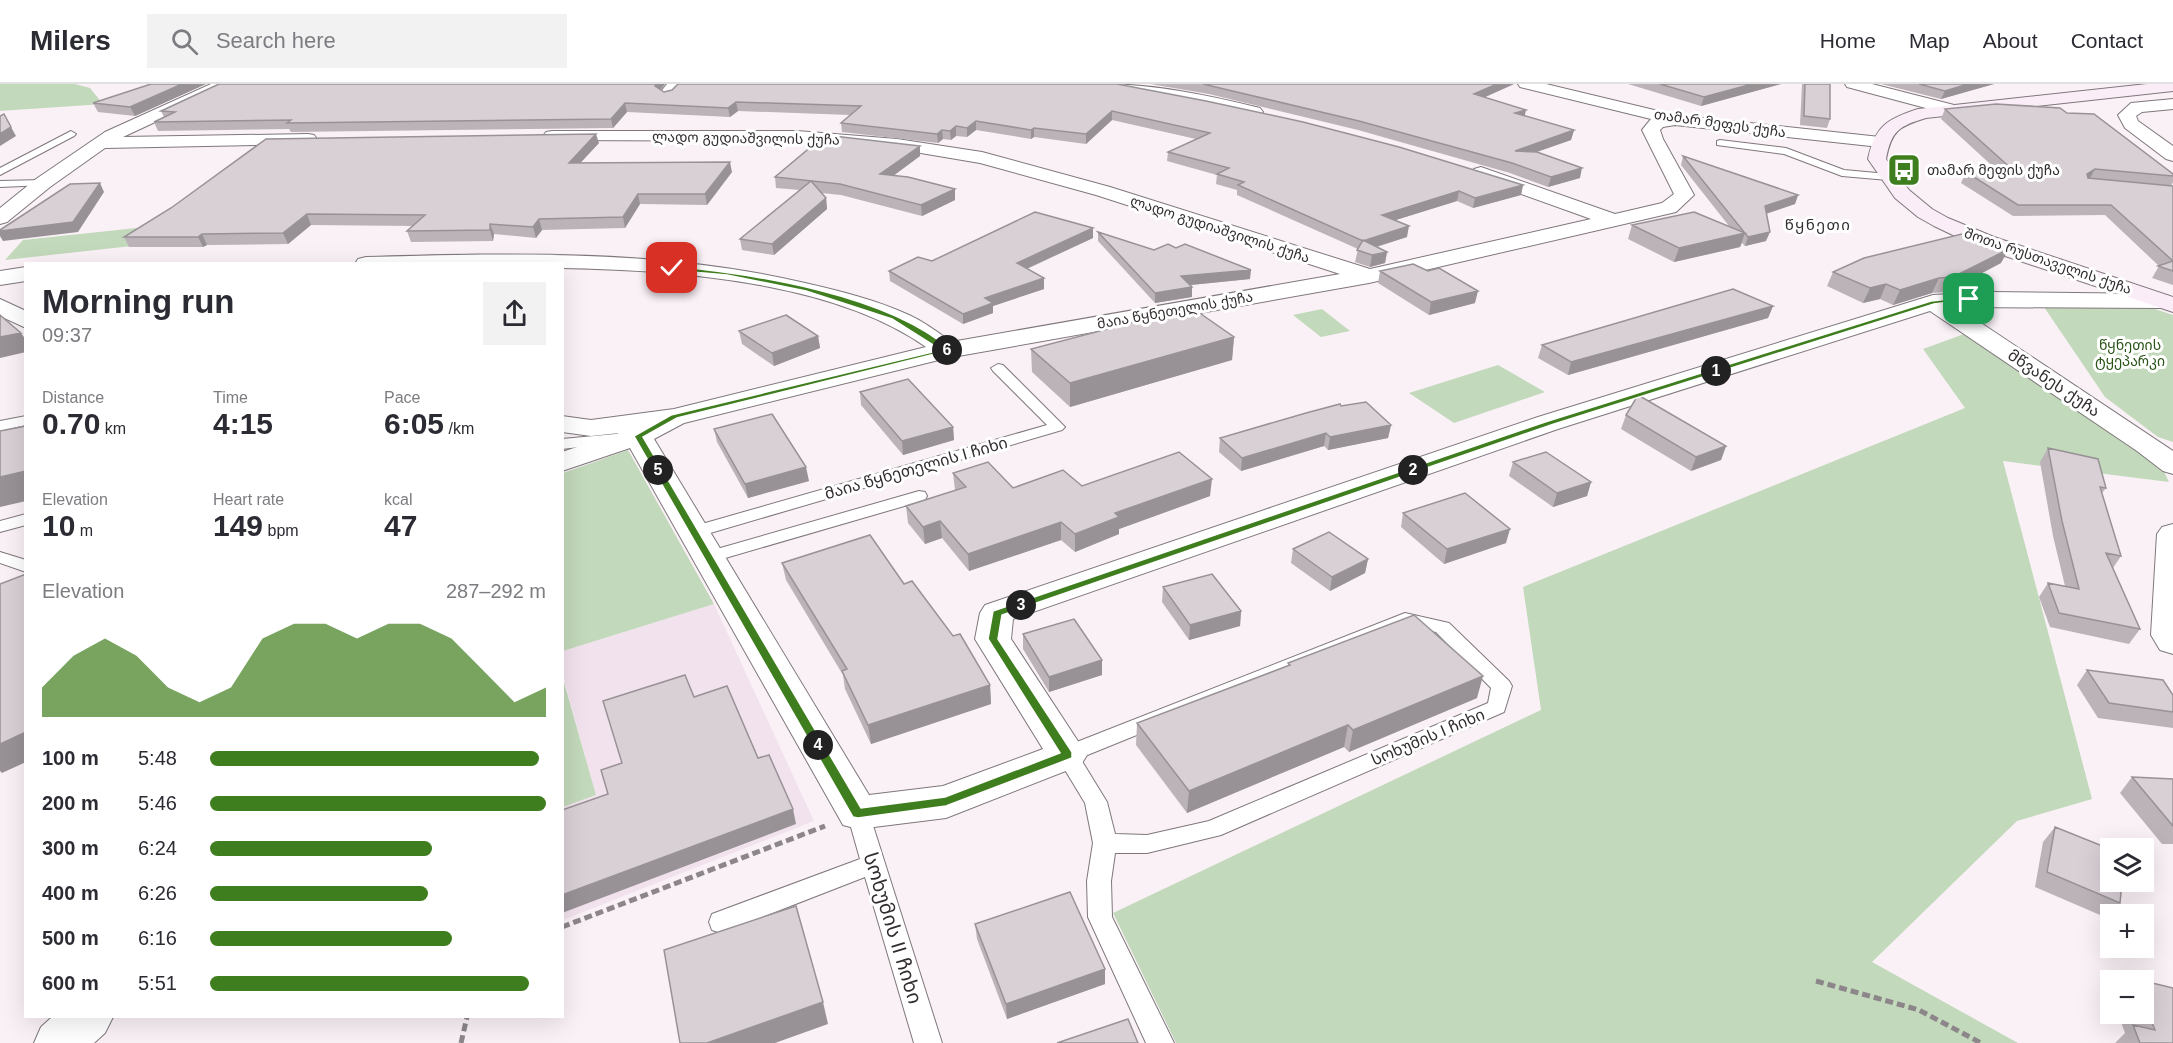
<!DOCTYPE html>
<html lang="en">
<head>
<meta charset="utf-8">
<style>
	body { margin:0; font-family:Helvetica,"Noto Sans Georgian",sans-serif; background:#f2f2f3; color:#2b2b33; height:100vh; display:flex; flex-direction:column; font-size:22px; white-space:nowrap }
	* { box-sizing:border-box; margin:0 }
	p { font-size:20px; color:#7c7c81 }
	.icon { flex:none; width:33px; height:33px; fill:none; stroke:currentColor; stroke-width:2; stroke-linecap:round; stroke-linejoin:round }
	.map { position:relative; flex:1; overflow:hidden }
	.sheet { position:absolute; left:24px; top:178px; width:540px; height:756px; display:flex; flex-direction:column; background:#fff; border-radius:0px; box-shadow:0 6px 24px #0002 }
	.sheet>* { flex:none }
	.buttons { position:absolute; left:2100px; top:754px; display:grid; gap:12px }
	.buttons a { display:grid; place-items:center; width:54px; height:54px; border-radius:0px; background:#fff; box-shadow:0 6px 24px #0002; font-size:30px }
	.pin { position:absolute; display:grid; place-items:center; width:51px; height:51px; color:#fff; margin:-26px; border-radius:12px; box-shadow:0 3px 9px #0006 }
	.km { position:absolute; width:30px; height:30px; margin:-15px; border-radius:50%; background:#222; color:#fff; font-size:16px; line-height:30px; text-align:center }
	.round { display:grid; place-items:center; flex:none; width:63px; height:63px; border-radius:0px; background:#f2f2f3 }
	.headline { display:flex; align-items:center; justify-content:space-between; height:102px; padding:0 18px }
	h1 { font-size:33px; font-weight:600; line-height:45px }
	.figures { display:grid; grid-template-columns:repeat(3,1fr); gap:9px; height:102px; padding:6px 18px }
	.figures div { display:grid; align-content:center }
	.figures b { font-size:30px; font-weight:600 }
	.figures small { font-size:16px; font-weight:400 }
	.figures p { font-size:16px }
	.chart { height:168px; padding:12px 18px }
	.chart p { display:flex; justify-content:space-between }
	.chart svg { width:100%; height:108px; margin-top:6px; fill:#3f7e1e; opacity:.7 }
	ul { padding:0 18px; list-style:none; font-size:20px }
	li { display:grid; grid-template-columns:96px 72px 1fr; align-items:center; height:45px }
	li i { height:15px; border-radius:8px; background:#3f7e1e }
	header { display:flex; align-items:center; gap:36px; box-sizing:border-box; height:84px; padding:0 30px; background:#fff; border-bottom:2px solid #e1e1e2 }
	header strong { font-size:28px }
	nav { display:flex; gap:33px; margin-inline-start:auto; font-size:21px }
	.search { width:420px; height:54px; background:#f2f2f3; display:flex; align-items:center; gap:15px; box-sizing:border-box; padding:0 21px; border-radius:0px; color:#7c7c81; font-size:22px }
	.map>svg:first-child { display:block }
	.built { fill:#f2e2ee }
	.green { fill:#c3d9bb }
	.lines { fill:none; stroke-linecap:round; stroke-linejoin:round }
	.service-casing { stroke:#7f777c; stroke-width:2 }
	.minor-casing { stroke:#7f777c; stroke-width:2 }
	.secondary-casing { stroke:#7f777c; stroke-width:2 }
	.path { stroke:#8c868a; stroke-width:5; stroke-dasharray:8 4; stroke-linecap:butt }
	.service { fill:#fff; fill-rule:evenodd }
	.minor { fill:#fff; fill-rule:evenodd }
	.secondary { fill:#fbedf7; fill-rule:evenodd }
	.wall { fill:#bbb3b8 }
	.shaded-wall { fill:#989296 }
	.building { fill:#d9d0d6; stroke:#989296; stroke-width:1.5 }
	.route { fill:#3f7e1e; stroke:#fff; stroke-width:1.5 }
	.labels { text-anchor:middle; dominant-baseline:central; stroke-width:6; stroke-linejoin:round; paint-order:stroke }
	.far-street-label { font-size:14px; fill:#312d30; stroke:#fff }
	.far-poi-label { font-size:14px; fill:#312d30; stroke:#fff; text-anchor:start }
	.far-park-label { font-size:14px; fill:#295216; stroke:#fff }
	.far-neighbourhood-label { font-size:15px; letter-spacing:1.5px; fill:#312d30; stroke:#fff }
	.street-label { font-size:16px; fill:#312d30; stroke:#fff }
	.near-street-label { font-size:20px; fill:#312d30; stroke:#fff }
</style>
</head>
<body>
<header>
<strong>Milers</strong>
<div class="search"><svg class="icon" aria-label="search" viewBox="0 0 24 24"><circle cx="10" cy="10" r="6"/><path d="M15 15l6 6"/></svg>Search here</div>
<nav><a>Home</a><a>Map</a><a>About</a><a>Contact</a></nav>
</header>
<div class="map">
<svg width="2173" height="959" viewBox="0 0 2173 959">
	<rect width="100%" height="100%" fill="#faf1f7"/>
	<path class="built" d="M714,520L814,737L563,836L562,723L596,711L563,591V567Z"/>
	<path class="green" d="M0,0H75L90,4L103,20L0,27Z
		M146,143L132,162L5,176L23,156Z
		M2044,223L2155,225L2173,231V358L2158,353L2105,313Z
		M1322,225L1350,247L1321,253L1293,231Z
		M1964,250L2158,375L2169,398L2003,377L2092,715L2017,737L1872,878L2018,959H1176L1113,829L1541,626L1523,503L1965,324L1923,265Z
		M1498,281L1545,308L1454,339L1409,309Z
		M628,366L714,520L563,567V389Z
		M562,591L596,711L563,723H562Z"/>
	<g class="lines">
		<g class="service-casing">
			<path id="service" d="M71,47L76,50L74,52L0,91V84Z
				M1720,56L1786,64L1844,86L1888,90L1893,93L1888,96L1842,92L1784,70L1717,61V57Z
				M43,96L47,97V101L0,103V97Z
				M998,280L1003,281L1065,343L1062,346L700,452H688L685,448L688,444L1047,341L993,287L991,284Z
				M26,332V341L0,347V337Z
				M616,350L622,352L624,355L622,358L562,365V355Z
				M919,407L925,408L927,412L925,416L715,477H703L700,473L703,469Z
				M26,430V441L0,448V437Z
				M0,468L26,476V488L0,479Z
				M1405,529L1449,539L1509,597L1512,602L1504,628L1221,751L1147,769H1115L1111,797L1112,833L1174,959H1146L1088,833L1087,797L1093,759L1085,719L1056,671L1059,665ZM1406,542L1436,548L1491,604L1488,619L1209,737L1147,751L1115,750L1107,718L1080,674Z
				M858,720L866,723L869,729L942,959H914L865,793L721,849L712,846L709,838L712,830L860,775L847,729L850,723Z"/>
		</g>
		<g class="minor-casing">
			<path id="minor" d="M211,0H232L230,3L123,53L308,50L314,51L317,55L314,59L308,60L105,64L50,103L7,138L0,140V124L36,95L105,48Z
				M667,0H684L673,13L667,15L659,10Z
				M1101,0C1155,0 1208,11 1260,24L1263,28L1260,32L1254,33L1208,22L1109,5Z
				M1518,0H1546L1675,31L1880,53L1886,54L1889,58L1886,62L1880,63L1675,41L1663,43L1660,46L1663,55L1694,111L1676,128L1369,199L947,274L684,339L654,355L869,711L943,702L1043,665L975,555L980,529L985,521L1538,333L1933,211L1990,208L2161,210L2169,212L2173,217L2169,222L2161,224L1957,223L2173,367V390L2163,387L2137,367L1930,227L1558,345L1013,535L1011,555L1087,671L1081,681L946,734L858,745L843,741L630,364L562,387V368L619,349L591,352L562,348V332L591,336L674,325L926,263C833,197 674,186 562,184V180H355L358,175L366,173C513,169 661,165 805,199C840,207 877,216 909,231C924,238 938,248 951,258L1340,190L1096,111L980,79L897,65L797,57L546,56L543,52L546,48L552,47H797L897,55L982,68L1110,103L1370,185L1591,135L1474,93L1471,89L1474,85L1481,83L1615,130L1662,119L1674,110L1642,46L1651,35L1520,3Z
				M1845,0H1872L1958,22L1960,26L1958,30L1952,31L1847,3Z
				M2173,15V25L2142,28L2136,32L2138,37L2173,62V77L2166,75L2125,44L2118,31L2131,19Z
				M26,183V197L0,201V187Z
				M0,215L26,227V244L0,232Z
				M2173,440V570L2160,566L2151,551L2157,450L2162,443Z
				M52,933H113L105,949L94,959H34L41,943Z"/>
		</g>
		<g class="secondary-casing">
			<path id="secondary" d="M2147,0H2173V7L1926,34C1899,42 1891,47 1886,75L1909,106L1932,125L1948,134L1994,153L2173,213V228L1978,163L1934,142L1918,133L1895,114L1868,75C1875,42 1887,35 1918,25Z"/>
		</g>
		<path class="path" d="M562,843L825,742
			M1816,897L1919,926L1981,959
			M461,959L467,933"/>
		<use href="#service" class="service"/>
		<use href="#minor" class="minor"/>
		<use href="#secondary" class="secondary"/>
	</g>
	<path class="wall" d="M151,0H206L135,32L98,28L93,19Z
		M219,0H665L661,6L664,8L1117,0L1523,101L1521,111L1473,124L1457,117L1395,136L1407,153L1377,163L1387,168L1385,179L1370,183L1355,178L1358,165L1237,111V106L1216,100L1217,91L1167,77L1168,68L1196,55L1112,36L1086,60L1034,53L1031,55L976,46L967,53L956,52L951,56L943,55L938,59L842,48L841,39L850,31L738,27L730,33L627,28L613,44L291,48L289,45L158,47L154,38L164,33L161,27Z
		M1150,0H1514L1485,13L1525,32L1574,46L1571,56L1537,68L1580,94L1548,103L1510,89L1358,46L1209,10Z
		M1628,0H1781L1701,22Z
		M1802,0H1830V35L1827,44L1800,41Z
		M1881,0H1994L1941,15Z
		M1945,25L2067,29L2173,90V98L2171,102H2173V201L2152,194L2159,182L2105,131L2013,132L1961,99L1966,88H1999L1941,35Z
		M599,59L580,79L732,88L707,121L640,120L625,144L542,146L536,154L494,150L493,157L411,158L407,147L414,142L311,141L288,160L207,161L203,163H129L124,153Z
		M920,72L894,91L955,105V116L922,132L841,111L821,109L826,114L827,125L774,171L742,166L740,155L800,106L776,104L775,93Z
		M1683,72L1798,111L1795,120L1766,130V157L1745,162L1742,159L1740,163L1674,178L1628,155L1632,141L1729,142L1681,81Z
		M1098,148L1154,166L1250,195L1190,201L1192,203V213L1155,219L1098,157Z
		M1093,154L1027,185L1044,205L993,222V229L963,240L890,197L889,187L932,177Z
		M2001,179L1946,208L1932,209L1893,221L1880,215L1863,219L1827,202L1833,188Z
		M1380,187L1475,219L1429,231L1378,199Z
		M1773,222L1768,234L1568,291L1538,274L1542,261Z
		M739,247L818,252L820,264L774,282L742,260Z
		M1234,253L1232,276L1070,323L1032,288L1031,265Z
		M860,308L953,343L954,356L903,371L861,321Z
		M1341,322L1391,341L1388,354L1328,366L1324,362L1241,387L1219,368L1220,354Z
		M1626,331L1726,362L1721,376L1691,387L1621,345Z
		M714,345L809,397L748,414L717,358Z
		M2048,364L2106,404L2102,409L2121,472L2113,484L2140,545L2129,560L2050,543L2039,513L2048,499L2065,502L2053,452L2040,378Z
		M1513,378L1591,398L1587,412L1553,423L1509,392Z
		M953,389L1013,404L1082,402L1210,412L1119,445V450L1075,468L1061,456L969,487L942,454L925,460L908,439L906,422L955,406Z
		M1403,429L1506,459L1444,480L1401,443Z
		M1293,465L1368,475L1365,489L1330,507L1291,479Z
		M782,479L904,500L990,601L991,620L871,660L845,605L843,591L786,496Z
		M1163,503L1241,527L1240,542L1189,556L1162,518Z
		M1023,550L1102,576V591L1049,608L1023,565Z
		M1288,579L1477,614L1349,668L1344,663L1187,729L1136,661L1137,639L1288,582Z
		M2087,586L2173,611V644L2098,634L2077,601Z
		M2132,693L2173,695V760H2162L2120,709Z
		M2055,743L2120,819L2107,834L2035,803L2043,758Z
		M975,840L1105,900L1007,935L977,855Z
		M2144,897L2173,959H2115L2125,949L2118,930H2144Z"/>
	<path class="shaded-wall" d="M182,0H206L135,32L130,23Z
		M656,0H665L657,10L655,2Z
		M1497,0H1514L1472,19L1474,10Z
		M1752,0H1781L1701,22L1704,13Z
		M1968,0H1994L1941,15L1945,7Z
		M736,18L738,27L730,33L728,24Z
		M625,19L627,28L613,44L611,35Z
		M1526,26L1524,35L1515,29Z
		M1112,27V36L1086,60V50Z
		M976,37V46L967,53V44Z
		M956,42V52L951,56L950,47Z
		M11,43L16,52L0,62V50Z
		M1034,44V53L1031,55V46Z
		M942,46L943,55L938,59L937,50Z
		M1574,46L1571,56L1513,76L1515,67Z
		M596,50L599,59L571,89L569,79Z
		M920,62V72L881,101L880,90Z
		M730,78L732,88L707,121L705,110Z
		M1582,84L1580,94L1548,103L1551,93Z
		M2095,85L2089,96L2087,90Z
		M100,99L104,108L78,148L3,157L0,152V147Z
		M1523,101L1521,111L1473,124L1475,114Z
		M955,105V116L922,132L921,121Z
		M1459,107L1457,117L1380,141L1382,131Z
		M638,110L640,120L625,144L623,133Z
		M1798,111L1795,120L1762,131L1765,122Z
		M826,114L827,125L774,171L772,160Z
		M307,130L311,141L288,160L283,149Z
		M539,135L542,146L536,154L533,143Z
		M490,140L494,150L493,157L490,146Z
		M1409,142L1407,153L1362,167L1363,157Z
		M1093,144V154L1017,189V179Z
		M1770,148L1766,157L1745,162L1748,153Z
		M1745,149L1740,163L1674,178L1679,164Z
		M202,150L207,161L203,163L198,153Z
		M2009,165L2001,179L1946,208L1953,193Z
		M1387,168L1385,179L1370,183L1372,171Z
		M1251,186L1250,195L1181,202V192Z
		M1044,194V205L993,222V229L963,240V230L985,214Z
		M1939,194L1932,209L1893,221L1900,206Z
		M1886,200L1880,215L1863,219L1870,204Z
		M1192,203V213L1155,219V209Z
		M1478,207L1475,219L1429,231L1431,218Z
		M1773,222L1768,234L1568,291L1571,278Z
		M21,249L26,256V268L0,274V253Z
		M818,252L820,264L774,282L772,269Z
		M1234,253L1232,276L1070,323V299Z
		M1391,341L1388,354L1328,366L1330,353Z
		M953,343L954,356L903,371L902,357Z
		M1326,349L1324,362L1241,387L1242,374Z
		M1726,362L1721,376L1691,387L1696,373Z
		M806,383L809,397L748,414L745,400Z
		M26,387V417L0,423V393Z
		M1212,395L1210,412L1119,445V450L1075,468V450L1115,429Z
		M1591,398L1587,412L1553,423L1557,409Z
		M940,437L942,454L925,460L923,443Z
		M1061,438V456L969,487L968,470Z
		M1510,445L1506,459L1444,480L1447,465Z
		M1368,475L1365,489L1330,507L1332,493Z
		M1241,527L1240,542L1189,556L1190,541Z
		M1102,576V591L1049,608V593Z
		M1483,592L1477,614L1349,668L1353,646Z
		M990,601L991,620L871,660L868,641Z
		M1348,641L1344,663L1187,729L1189,707Z
		M26,648V678L2,689L0,687V660Z
		M793,725L796,740L562,829V811Z
		M1105,885V900L1007,935L1006,920Z
		M823,918L828,940L775,959H707Z"/>
	<path class="building" d="M151,0H182L130,23L93,19Z
		M219,0H656L655,2L664,8L672,6L678,0H1117L1206,17L1303,38L1399,63L1523,101L1475,114L1459,107L1382,131L1409,142L1363,157L1238,101L1244,98L1217,90L1229,84L1168,68L1210,49L1112,27L1086,50L1034,44L1031,46L976,37L967,44L956,42L950,47L942,46L937,50L841,39L861,22L736,18L728,24L625,19L611,35L287,39L291,36L154,38L175,28L161,27Z
		M1203,0H1497L1474,10L1526,26L1515,29L1574,46L1515,67L1537,68L1582,84L1551,93L1512,79L1359,37Z
		M1660,0H1752L1704,13Z
		M1805,0H1830V35L1804,32Z
		M1919,0H1968L1945,7Z
		M1996,20L2060,24L2067,29L2094,30L2173,90V92L2095,85L2087,90L2088,94L2173,102V177L2111,121H2018L1966,88H2015L1945,25Z
		M4,30L11,43L0,50V32Z
		M596,50L569,79L730,78L705,110H638L623,133L539,135L533,143L490,140V146L407,147L425,131L307,130L283,149L202,150L198,153H124L171,124L266,55Z
		M825,51L920,62L880,90L908,93L955,105L921,121L840,100L775,93Z
		M1683,72L1798,111L1765,122L1770,148L1748,153Z
		M811,97L826,114L772,160L740,155Z
		M100,99L73,138L0,147V146L70,100Z
		M1035,128L1093,144L1017,179L1044,194L985,214L993,219L963,230L889,187L918,173L932,177Z
		M1694,128L1745,149L1679,164L1632,141Z
		M1098,148L1154,166L1168,160L1176,164L1185,160L1251,186L1181,192L1192,203L1155,209Z
		M1962,150L2009,165L1953,193L1939,194L1900,206L1886,200L1870,204L1833,188L1864,174Z
		M1363,156L1387,168L1372,171L1357,166Z
		M2173,177V187L2158,182Z
		M1413,180L1428,187L1439,184L1478,207L1431,218L1380,187Z
		M1733,205L1773,222L1571,278L1542,261Z
		M1191,223L1234,253L1070,299L1031,265Z
		M0,231L21,249L0,253Z
		M786,231L818,252L772,269L739,247Z
		M908,295L953,343L902,357L860,308Z
		M1638,311L1726,362L1696,373L1626,331Z
		M1366,318L1391,341L1330,353L1326,349L1242,374L1220,354L1306,329L1340,320L1341,322Z
		M772,330L806,383L745,400L714,345Z
		M26,342V387L0,393V347Z
		M2048,364L2098,375L2106,404L2100,403L2121,472L2106,469L2140,545L2059,529L2048,499L2079,505L2062,437Z
		M1179,368L1212,395L1115,429L1119,433L1075,450L1061,438L968,470L940,437L923,443L906,422L966,403L953,389L988,378L1013,404L1063,386L1082,402Z
		M1546,368L1591,398L1557,409L1513,378Z
		M1465,409L1510,445L1447,465L1403,429Z
		M1329,448L1368,475L1332,493L1293,465Z
		M870,451L904,500L912,497L953,552L960,550L990,601L868,641L842,587L847,585L782,479Z
		M26,490V648L0,660V500Z
		M1212,490L1241,527L1190,541L1163,503Z
		M1414,531L1483,592L1353,646L1348,641L1189,707L1137,639L1290,581L1288,579Z
		M1074,535L1102,576L1049,593L1023,550Z
		M2087,586L2163,596L2173,611V628L2109,619Z
		M685,591L694,613L727,602L758,674L769,671L793,725L562,811V726L608,710L601,686L622,679L603,617Z
		M2132,693L2173,695V742Z
		M2055,743L2110,765V798H2122L2120,819L2047,788Z
		M1070,808L1105,885L1006,920L975,840Z
		M796,822L823,918L707,959H680L664,866Z
		M2144,897L2173,904V959H2140L2133,941L2155,946L2144,919Z
		M1128,935L1138,959H1057Z"/>
	<path class="route" d="M672,182C754,190 887,210 951,266L677,334L643,353L861,724L945,713L1060,669L988,555L993,527L1545,338L1931,217L1969,213L1973,215L1934,220L1551,341L1002,531L998,555L1072,668V674L946,722L858,734L853,733L634,352L671,331L941,266L892,235L806,207L727,191L669,186Z"/>
	<defs>
		<g id="bus-square" transform="scale(1.725)"><rect x="-9" y="-9" width="18" height="18" rx="4" fill="#3f7e1e" stroke="#fff"/><path d="M-5-6H5V4H4V6H2V4H-2V6H-4V4H-5ZM-3.5-4V0h7V-4ZM-3.5 1.2v1.5H-2V1.2ZM2 1.2v1.5H3.5V1.2Z" fill="#fff"/></g>
	</defs>
	<g fill-rule="evenodd">
		<use href="#bus-square" x="1904" y="86"/>
	</g>
	<g class="labels">
		<g class="far-street-label">
			<text transform="translate(1720 39) rotate(8)">თამარ მეფეს ქუჩა</text>
			<text transform="translate(746 54) rotate(1)">ლადო გუდიაშვილის ქუჩა</text>
			<text transform="translate(1220 145) rotate(18)">ლადო გუდიაშვილის ქუჩა</text>
			<text transform="translate(2048 177) rotate(19)">შოთა რუსთაველის ქუჩა</text>
			<text transform="translate(1175 226) rotate(-10)">მაია წყნეთელის ქუჩა</text>
		</g>
		<g class="far-poi-label">
			<text x="1927" y="86">თამარ მეფის ქუჩა</text>
		</g>
		<g class="far-park-label">
			<text x="2130" y="261">წყნეთის<tspan x="2130" dy="16">ტყეპარკი</tspan></text>
		</g>
		<g class="far-neighbourhood-label">
			<text x="1818" y="140">წყნეთი</text>
		</g>
		<g class="street-label">
			<text transform="translate(2054 299) rotate(34)">მწვანეს ქუჩა</text>
			<text transform="translate(916 384) rotate(-16)">მაია წყნეთელის I ჩიხი</text>
			<text transform="translate(1428 653) rotate(-23)">სოხუმის I ჩიხი</text>
		</g>
		<g class="near-street-label">
			<text transform="translate(893 844) rotate(73)">სოხუმის II ჩიხი</text>
		</g>
	</g>
</svg>
<div class="buttons">
<a><svg class="icon" aria-label="layers" viewBox="0 0 24 24"><path d="M12 4l9 5-9 5-9-5zM3 14l9 5 9-5"/></svg></a>
<a>+</a>
<a>−</a>
</div>
<div class="pin" style="left:1969px;top:215px;background:#1e9e55"><svg class="icon" aria-label="arrive" viewBox="0 0 24 24"><path d="M6 21V4h12l-3 4 3 4H6"/></svg></div>
<div class="pin" style="left:672px;top:184px;background:#d93025"><svg class="icon" aria-label="check" viewBox="0 0 24 24"><path d="M5 12l5 5 9-10"/></svg></div>
<b class="km" style="left:1716px;top:287px">1</b>
<b class="km" style="left:1413px;top:386px">2</b>
<b class="km" style="left:1021px;top:521px">3</b>
<b class="km" style="left:818px;top:661px">4</b>
<b class="km" style="left:658px;top:386px">5</b>
<b class="km" style="left:947px;top:266px">6</b>
<section class="sheet">
<div class="headline"><div><h1>Morning run</h1><p>09:37</p></div><a class="round"><svg class="icon" aria-label="share" viewBox="0 0 24 24"><path d="M12 15V3M7 8l5-5 5 5M5 13v7h14v-7"/></svg></a></div>
<div class="figures">
<div><p>Distance</p><b>0.70<small> km</small></b></div>
<div><p>Time</p><b>4:15</b></div>
<div><p>Pace</p><b>6:05<small> /km</small></b></div>
</div>
<div class="figures">
<div><p>Elevation</p><b>10<small> m</small></b></div>
<div><p>Heart rate</p><b>149<small> bpm</small></b></div>
<div><p>kcal</p><b>47</b></div>
</div>
<div class="chart"><p><span>Elevation</span>287–292 m</p>
<svg viewBox="0 0 160 44" preserveAspectRatio="none"><path d="M0 44V32L10 19L20 12L30 19L40 32L50 38L60 32L70 12L80 6L90 6L100 12L110 6L120 6L130 12L140 25L150 38L160 32V44z"/></svg>
</div>
<ul>
<li><b>100 m</b>5:48<i style="width:98%"></i></li>
<li><b>200 m</b>5:46<i style="width:100%"></i></li>
<li><b>300 m</b>6:24<i style="width:66%"></i></li>
<li><b>400 m</b>6:26<i style="width:65%"></i></li>
<li><b>500 m</b>6:16<i style="width:72%"></i></li>
<li><b>600 m</b>5:51<i style="width:95%"></i></li>
</ul>
</section>
</div>
</body>
</html>
